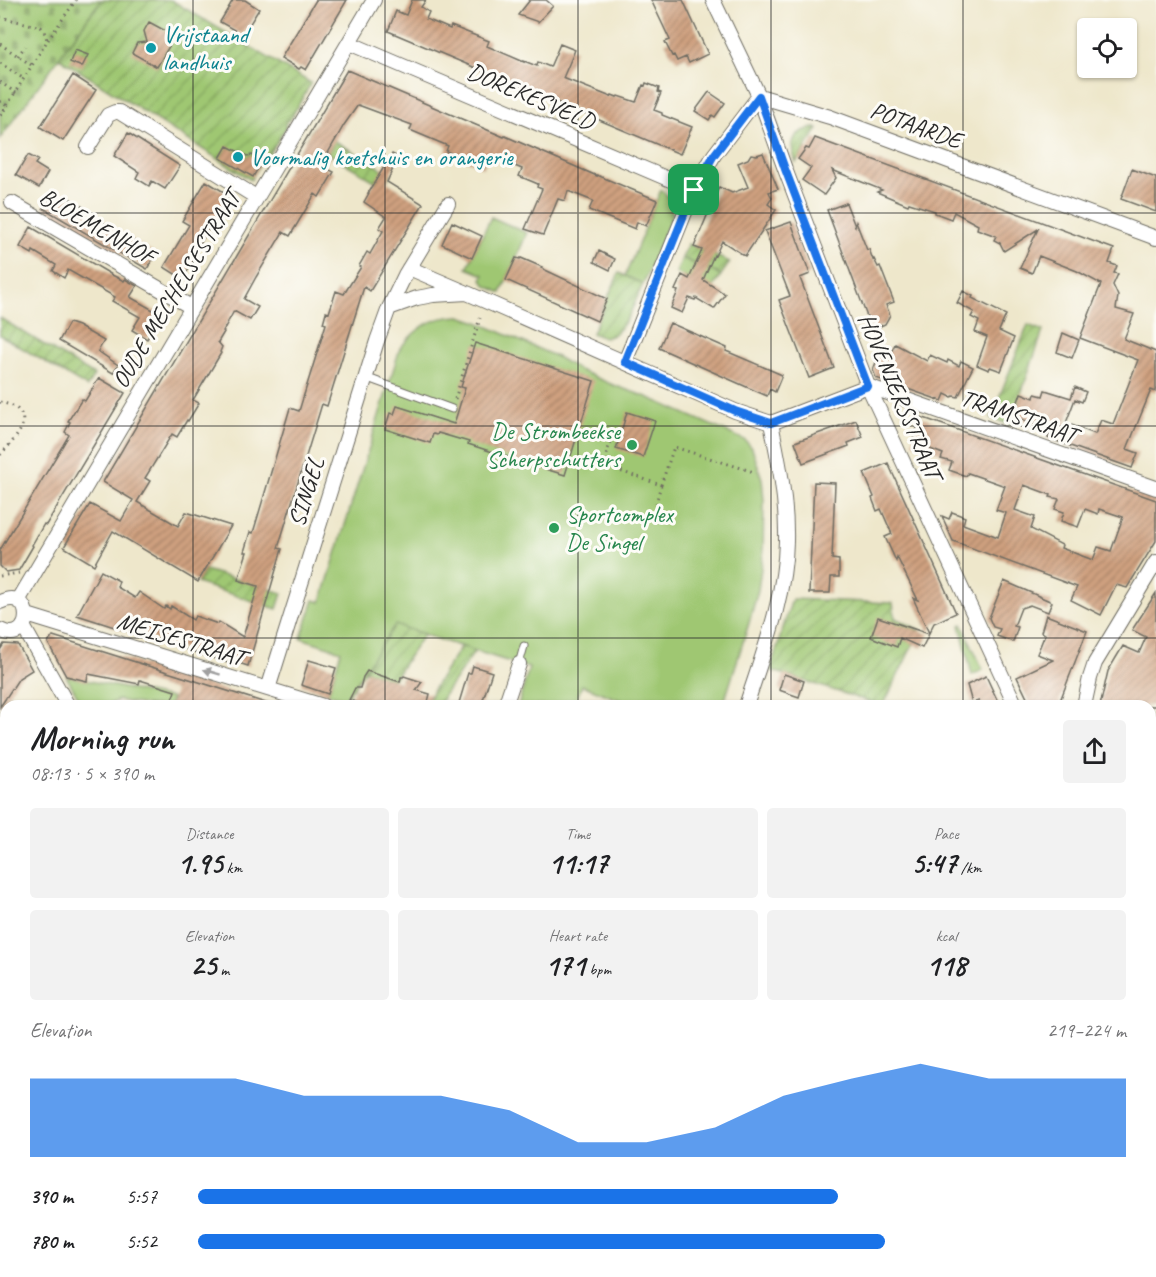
<!DOCTYPE html>
<html lang="en">
<head>
<meta charset="utf-8">
<style>
	body { margin:0; font-family:Caveat,sans-serif; background:#f2f2f2; color:#202124; height:100vh; display:flex; flex-direction:column; font-size:22px; white-space:nowrap }
	* { box-sizing:border-box; margin:0 }
	p { font-size:20px; color:#757577 }
	.icon { flex:none; width:33px; height:33px; fill:none; stroke:currentColor; stroke-width:2; stroke-linecap:round; stroke-linejoin:round }
	.map { position:relative; flex:1; overflow:hidden }
	.side { position:absolute; left:0px; top:700px; width:1156px; height:578px; display:flex; flex-direction:column; background:#fff; border-radius:18px 18px 0 0; box-shadow:0 2px 4px #0004 }
	.side>* { flex:none }
	.tools { position:absolute; left:1077px; top:18px; display:grid; gap:12px }
	.tools a { display:grid; place-items:center; width:60px; height:60px; border-radius:6px; background:#fff; box-shadow:0 2px 4px #0004; font-size:30px }
	.pin { position:absolute; display:grid; place-items:center; width:51px; height:51px; color:#fff; margin:-26px; border-radius:12px; box-shadow:0 3px 9px #0006 }
	.round { display:grid; place-items:center; flex:none; width:63px; height:63px; border-radius:6px; background:#f2f2f2 }
	.head { display:flex; align-items:center; justify-content:space-between; height:102px; padding:0 30px }
	h1 { font-size:33px; font-weight:700; line-height:45px }
	.stats { display:grid; grid-template-columns:repeat(3,1fr); gap:9px; height:102px; padding:6px 30px }
	.stats div { display:grid; align-content:center; border-radius:6px; background:#f2f2f2; text-align:center }
	.stats b { font-size:30px; font-weight:700 }
	.stats small { font-size:16px; font-weight:400 }
	.stats p { font-size:16px }
	.chart { height:168px; padding:12px 30px }
	.chart p { display:flex; justify-content:space-between }
	.chart svg { width:100%; height:108px; margin-top:6px; fill:#1a73e8; opacity:.7 }
	ul { padding:0 30px; list-style:none; font-size:20px }
	li { display:grid; grid-template-columns:96px 72px 1fr; align-items:center; height:45px }
	li i { height:15px; border-radius:8px; background:#1a73e8 }
	.map>svg:first-child { display:block }
	.grass { fill:#9fc772; stroke:#65794e; stroke-width:1.5 }
	.cemetery { fill:url(#cemetery-stones); stroke:#65794e; stroke-width:1.5 }
	.park { fill:url(#park-tufts); stroke:#65794e; stroke-width:1.5 }
	.garden { fill:url(#garden-furrows); stroke:#65794e; stroke-width:1.5 }
	.building { fill:url(#building-hatch); fill-rule:evenodd }
	.lines { fill:none; stroke-linecap:round; stroke-linejoin:round }
	.lane-casing { stroke:#6f6d63; stroke-width:9 }
	.street-casing { stroke:#6f6d63; stroke-width:16 }
	.path { stroke:#6f6d63; stroke-width:3; stroke-dasharray:1.5 4.5; stroke-linecap:butt }
	.lane { stroke:#fff; stroke-width:7 }
	.street { stroke:#fff; stroke-width:14 }
	.oneway { fill:#a0a0a0 }
	.route-casing { stroke:#fff; stroke-width:12 }
	.route { stroke:#1a73e8; stroke-width:8 }
	.grid { fill:none; stroke:#2b2b2b; stroke-width:1.5; stroke-opacity:0.55 }
	.culture-dot { fill:#0f9aa8; stroke:#fdfcf7; stroke-width:2 }
	.leisure-dot { fill:#2e9e5b; stroke:#fdfcf7; stroke-width:2 }
	.labels { text-anchor:middle; dominant-baseline:central; stroke-width:6; stroke-linejoin:round; paint-order:stroke }
	.culture-label { font-size:24px; fill:#0d838f; stroke:#fdfcf7; text-anchor:start }
	.street-label { font-size:24px; fill:#2b2b2b; stroke:#fdfcf7 }
	.leisure-label { font-size:24px; fill:#27864d; stroke:#fdfcf7; text-anchor:end }
</style>
</head>
<body>
<div class="map">
<svg width="1156" height="1277" viewBox="0 0 1156 1277">
	<defs>
		<pattern id="cemetery-stones" width="16" height="16" patternUnits="userSpaceOnUse" patternTransform="scale(1.5)"><rect width="16" height="16" fill="#9fc772"/><path d="M2 7V4a2 2 0 0 1 4 0v3zM10 15v-3a2 2 0 0 1 4 0v3z" fill="#82a25e"/></pattern>
		<pattern id="park-tufts" width="24" height="20" patternUnits="userSpaceOnUse" patternTransform="scale(1.5)"><rect width="24" height="20" fill="#9fc772"/><path d="M3 7l-1-3M5 7V3M7 7l1-3M15 17l-1-3M17 17v-4M19 17l1-3" fill="none" stroke="#82a25e"/></pattern>
		<pattern id="garden-furrows" width="10" height="10" patternUnits="userSpaceOnUse" patternTransform="scale(1.5)"><rect width="10" height="10" fill="#9fc772"/><path d="M-1 1l2-2M0 10L10 0M9 11l2-2" fill="none" stroke="#82a25e"/></pattern>
		<pattern id="building-hatch" width="6" height="6" patternUnits="userSpaceOnUse" patternTransform="scale(1.5)"><rect width="6" height="6" fill="#cfa07f"/><path d="M-1 1l2-2M0 6l6-6M5 7l2-2" fill="none" stroke="#a88368"/></pattern>
	</defs>
	<rect width="100%" height="100%" fill="#fdfcf7"/>
	<filter id="ink" filterUnits="userSpaceOnUse"><feTurbulence type="fractalNoise" baseFrequency=".0167" numOctaves="2"/><feDisplacementMap in="SourceGraphic" scale="12" xChannelSelector="R" yChannelSelector="G"/><feConvolveMatrix kernelMatrix="1 2 1 2 8 2 1 2 1" color-interpolation-filters="sRGB"/></filter>
	<filter id="wash" filterUnits="userSpaceOnUse"><feTurbulence type="fractalNoise" baseFrequency=".008" numOctaves="4" result="noise"/><feDisplacementMap in="SourceGraphic" scale="24" xChannelSelector="R" yChannelSelector="G"/><feGaussianBlur stdDeviation="1.35" result="paint"/><feColorMatrix in="noise" values="0 0 0 0 0 0 0 0 0 0 0 0 0 0 0 0 0 1.4 0 .05"/><feComposite in="paint" operator="in"/></filter>
	<g filter="url(#wash)">
		<rect width="100%" height="100%" fill="#eee7cb"/>
		<path class="grass" d="M661,190C670,197 673,203 672,215L643,284L625,276Z
			M491,217L527,233L501,293L485,285L482,279L484,275L467,268Z
			M682,258L721,275L712,289L676,273Z
			M460,316L475,321L557,357L579,370L613,385L647,397L745,440L752,448L762,479L764,501L763,554L758,590L749,623L723,706H635L582,685L574,706H518L529,668L396,626L345,699L328,694L341,651L301,638L314,600L321,602L400,348C419,326 431,317 460,316Z
			M962,624L983,670L972,675L960,625Z
			M66,676L172,698L169,706H150L118,700L106,706H83Z"/>
		<path class="cemetery" d="M0,0H101L0,139Z"/>
		<path class="park" d="M6,1004V1176L0,1180V1005Z"/>
		<path class="garden" d="M101,0H171L311,83L290,120H288L285,125L286,127L267,158L262,161L251,180L59,58Z
			M313,128L391,174L383,186L306,140Z
			M815,128L818,129L796,162C789,143 792,131 815,128Z
			M688,244L730,262L721,275L682,258Z
			M619,273L643,284C636,298 624,337 606,337C601,338 596,335 592,333Z
			M0,318L94,375L87,387L0,335Z
			M1028,325L1043,331L1010,425L991,418Z
			M205,570L282,593L277,609L197,583Z
			M792,599L893,603L895,618L920,630L883,706L770,670Z
			M395,625L424,634L393,680L364,670Z
			M461,646L475,651L443,697L441,706H427L432,691Z
			M1156,778V905L1151,902L1150,805Z"/>
		<g id="blocks">
			<path class="building" d="M233,0H245L259,9L243,35L220,22Z
				M316,0H347L306,70L301,67L299,69L281,58Z
				M412,0H426L421,7L429,12L426,19L450,29L451,26L489,41L487,46L524,62V61L537,66L538,62L550,67L560,44L575,50L563,78L611,97L612,95L617,97L618,96L636,102L643,85L645,86L646,83L659,88L658,92L661,93L654,110L662,113V115L692,127L680,154L388,31L396,11L406,15Z
				M530,0H546L553,6L538,22L518,15Z
				M651,0H683L708,54L689,63L686,57L677,61L674,55L672,56L665,42L670,40Z
				M149,22L175,36L157,67L132,53L137,43L147,42L144,31Z
				M75,50L88,55L82,67L70,62Z
				M347,70L504,137L505,136L597,176V175L657,200L646,226L637,222L635,229L589,210L593,201L568,191L565,201L558,199L543,235L525,229L542,189L537,187L538,184L519,176L522,169L498,159L497,162L487,158L483,168L446,151L448,146L410,130L412,125L358,105L344,125L328,153L331,155L324,167L334,172L319,197L315,194L290,236L283,232L256,277L244,299L258,307L250,320L234,311L223,331L224,332L218,342L222,347L220,352L221,353L193,400L199,403L188,421L187,420L177,437L172,434L145,478L150,481L137,502L178,526L186,512L231,526L198,582L113,531L94,565L64,547L90,504L121,521L133,500L103,482Z
				M73,75L96,90L63,141L40,127Z
				M709,92L725,103L715,117L712,115L709,120L695,111Z
				M128,133L180,166L165,189L152,181L149,186L136,178L139,172L114,156Z
				M815,138L1114,249L1109,263L1117,266L1114,273L1118,274L1113,285L1118,296L1116,309L1134,314L1124,339L1156,352V392L1151,390L1127,449L1138,453L1132,468L1048,438L1051,430L1013,416L1021,393L1034,398L1035,394L1043,396L1045,390L1071,398L1075,387L1086,392L1082,402L1075,399L1066,423L1095,434L1101,420L1113,424L1138,360L1080,338L1101,284L1077,271L1039,256L1032,273L1020,268L1038,229L1004,251L1000,243L994,240L996,236L977,229L978,225L954,212L951,219L935,213V211L909,203L908,205L877,192L882,190L832,170L836,178L824,195L802,180L811,168L798,159L806,148L809,149Z
				M227,146L247,156L252,155L262,161L253,177L220,158Z
				M763,153L778,189L769,192L772,198L768,204L776,210L745,256L722,241L715,256L714,255L703,280L725,294L714,309L696,298L695,300L689,298L682,313L671,308L678,291L675,290L682,275L689,279L702,250L694,247L719,187L732,193L748,187L738,163L748,159L751,154L757,155Z
				M392,154L398,157L387,182L423,204L370,291L364,287L327,406L322,404L278,548L282,549L248,666L232,661L231,664L150,638L144,633L136,634L77,615L101,571L119,581L117,587L135,598L139,592L164,609L166,606L170,609L171,606L193,620L195,616L218,624L219,622L243,637L258,586L238,580L247,552H244L250,532L253,533L290,408L299,411L326,324L323,323L326,312L329,313L336,291L344,294L361,267L359,266L367,252L370,254L383,231L379,228L386,217L364,202L369,193H368Z
				M28,155L38,160L35,164L48,172L39,188L16,175Z
				M1132,169L1156,178V212L1121,199Z
				M206,181L229,195L195,252L198,253L183,279L164,267L189,225L182,221Z
				M52,193L64,200L66,196L88,210L87,213L156,254L147,269L43,208Z
				M846,203L855,226L856,222L867,250L869,249L873,260L874,259L878,267L880,266L894,302L886,305L890,315L885,324L872,330L827,210Z
				M452,222L482,236L472,258L442,244Z
				M791,222L810,274L800,278L834,368L809,378L779,300L790,296L765,231Z
				M31,227L112,275L124,281L125,279L137,286L130,297L162,315L147,339L132,330L140,317L112,301L115,297L68,270L64,278L53,271L56,265L33,251L32,254L20,247Z
				M599,251L615,259L610,270L594,262Z
				M516,258L520,259L521,258L542,267L541,268L607,299L597,321L506,280Z
				M963,291L973,296L972,298L1006,315L999,331L1014,338L1001,371L990,367L989,370L977,365L987,337L975,332L979,321L971,317L974,312L957,303Z
				M69,323L78,326L104,341L98,351L118,365L113,373L59,341Z
				M670,323L727,348L726,351L782,375L775,392L770,389L767,396L659,348Z
				M1063,333L1079,340L1072,358L1057,352Z
				M475,343L594,381L565,475L522,462L519,469L509,465L511,458L468,444L469,442L438,433L437,435L433,434L430,443L385,429L390,413L394,414L397,406L454,424L465,388L461,387Z
				M895,344L927,361L930,355L947,363L948,360L959,366L961,361L973,367L958,397L954,396L951,397L945,394L942,401L876,378L873,370L882,347L892,350Z
				M99,378L125,393L46,525L44,524L32,545L33,546L19,570L6,572L0,566V550L69,435L65,432L70,422L68,421L82,399L85,401Z
				M627,412L655,421L643,457L616,449Z
				M921,417L1156,500V541L1127,588L1116,585L1101,615L1071,600L1077,587L953,541L942,516L949,519L952,512L965,517L963,524L998,537L1006,513L996,510L1005,486L968,473L966,476L949,470L952,462L941,459L943,454L912,442ZM1024,485L1051,495L1050,497L1059,499L1055,509L1064,512L1061,521L1078,527L1085,509L1098,514L1099,509L1123,517L1111,551L1098,547L1093,560L1061,548L1062,545L1031,529L1035,517L1015,510Z
				M856,420L863,437L848,443L849,446L803,463L795,442Z
				M888,463L956,613L934,623L929,633L913,598L918,600L897,557L896,561L885,537L892,534L881,509L877,511L872,498L874,497L864,473Z
				M814,482L835,483L832,559L839,560V577H831L830,593H809Z
				M1004,581L1052,602L1048,612L1030,605L1021,608L1014,626L1018,627L1013,642L997,636L1000,629L993,627L989,618Z
				M1156,593V706H1100L1108,671L1123,646L1139,653L1146,637L1132,630Z
				M1046,615L1087,631L1058,706H1032L1029,702L1017,677L1053,660L1037,654L1045,634L1041,632Z
				M878,617L929,634L922,648L900,638L897,647L871,637Z
				M53,636L269,704V706H170L175,691L140,680L139,684L88,674L87,681L66,676L48,643Z
				M4,644L18,645L32,670L19,678L0,707V650Z
				M309,660L336,668L328,694L301,685Z
				M473,666L492,672L481,706H458L468,673H471Z
				M367,671L400,682L401,677H403L404,676L422,682L416,690L430,694L427,706H369L349,700L355,688H360L363,677Z
				M784,674L804,681L799,697L779,690Z
				M986,676L1000,706H981L979,701L972,703L967,685Z"/>
		</g>
	</g>
	<g filter="url(#ink)">
		<use href="#blocks" fill-opacity="0" stroke="#6f6d63" stroke-width="1.5"/>
		<g class="lines">
			<g class="lane-casing">
				<path id="lane" d="M365,377L452,409
					M519,664L524,646"/>
			</g>
			<g class="street-casing">
				<path id="street" d="M713,0L759,96L785,169L868,386L1016,706
					M349,43L694,190
					M759,96L830,117L1156,238
					M88,147L108,115L115,112H119L256,197
					M12,203L191,307
					M409,268L465,292
					M389,308L405,275L448,204
					M625,362L694,190L714,155L759,96
					M868,386L1156,488
					M771,423L868,386
					M18,601L374,0
					M0,602C35,585 34,647 0,630
					M27,615L323,706
					M23,626L68,706
					M268,689L377,341L389,308L417,298L433,295L467,293L735,411L771,423C779,462 787,501 786,541C785,598 763,653 746,706
					M505,706L519,664
					M1084,706L1090,678L1095,663L1156,562
					M0,997H6
					M1150,1058L1156,1061
					M1150,1170L1156,1162
					M454,1272L456,1277
					M627,1272L628,1277
					M1102,1272L1125,1277
					M417,1277L429,1272
					M831,1277L834,1272
					M1051,1277L1053,1272"/>
			</g>
			<path class="path" d="M0,17L41,27L46,35L47,41L0,117
				M48,40L76,0
				M0,44L33,66
				M18,56L25,46
				M0,63L24,79
				M0,82L16,93
				M0,101L7,106
				M455,399L480,318
				M0,402C6,404 14,405 18,410C33,424 9,445 0,455
				M611,442L608,449L605,466L661,485L656,503
				M661,485L674,447L754,472
				M0,576L19,573
				M0,833L6,834
				M2,842L3,833
				M6,1044L3,1048L6,1052
				M6,1125C2,1135 1,1143 6,1154
				M0,1151L6,1156
				M0,1158L6,1164
				M0,1172L6,1170"/>
			<use href="#lane" class="lane"/>
			<use href="#street" class="street"/>
		</g>
		<defs><path id="oneway-solid" d="M-6-.8H1V-3.2L6.5 0L1 3.2V.8H-6Z" transform="scale(1.5)"/></defs>
		<use class="oneway" href="#oneway-solid" transform="translate(212 672) rotate(-163)"/>
	</g>
	<g class="lines" filter="url(#ink)">
		<g class="route-casing">
			<path id="route" d="M759,96L785,169L868,386L771,423L735,411L625,362L694,190L714,155Z"/>
		</g>
		<use href="#route" class="route"/>
	</g>
	<path class="grid" d="M193,0V706M385,0V706M578,0V706M771,0V706M963,0V706M0,213H1156M0,426H1156M0,638H1156M0,851H6M1150,851H1156M0,1064H6M1150,1064H1156M193,1272V1277M385,1272V1277M578,1272V1277M771,1272V1277M963,1272V1277"/>
	<g class="culture-dot">
		<circle cx="151" cy="48" r="6"/>
		<circle cx="238" cy="157" r="6"/>
	</g>
	<g class="leisure-dot">
		<circle cx="632" cy="445" r="6"/>
		<circle cx="554" cy="528" r="6"/>
	</g>
	<g class="labels">
		<g class="culture-label">
			<text x="163" y="34">Vrijstaand<tspan x="163" dy="28">landhuis</tspan></text>
			<text x="250" y="157">Voormalig koetshuis en orangerie</text>
		</g>
		<g class="street-label">
			<text transform="translate(531 96) rotate(23)">DOREKESVELD</text>
			<text transform="translate(916 125) rotate(20)">POTAARDE</text>
			<text transform="translate(97 226) rotate(30)">BLOEMENHOF</text>
			<text transform="translate(176 289) rotate(-59)">OUDE MECHELSESTRAAT</text>
			<text transform="translate(900 396) rotate(67)">HOVENIERSSTRAAT</text>
			<text transform="translate(1019 416) rotate(19)">TRAMSTRAAT</text>
			<text transform="translate(306 492) rotate(-73)">SINGEL</text>
			<text transform="translate(181 639) rotate(17)">MEISESTRAAT</text>
		</g>
		<g class="leisure-label">
			<text x="620" y="431">De Strombeekse<tspan x="620" dy="28">Scherpschutters</tspan></text>
			<text x="566" y="514" text-anchor="start">Sportcomplex<tspan x="566" dy="28">De Singel</tspan></text>
		</g>
	</g>
</svg>
<div class="tools">
<a><svg class="icon" aria-label="locate" viewBox="0 0 24 24"><circle cx="12" cy="12" r="6"/><path d="M12 2v4M12 18v4M2 12h4M18 12h4"/></svg></a>
</div>
<div class="pin" style="left:694px;top:190px;background:#1e9e55"><svg class="icon" aria-label="arrive" viewBox="0 0 24 24"><path d="M6 21V4h12l-3 4 3 4H6"/></svg></div>
<section class="side">
<div class="head"><div><h1>Morning run</h1><p>08:13 · 5 × 390 m</p></div><a class="round"><svg class="icon" aria-label="share" viewBox="0 0 24 24"><path d="M12 15V3M7 8l5-5 5 5M5 13v7h14v-7"/></svg></a></div>
<div class="stats">
<div><p>Distance</p><b>1.95<small> km</small></b></div>
<div><p>Time</p><b>11:17</b></div>
<div><p>Pace</p><b>5:47<small> /km</small></b></div>
</div>
<div class="stats">
<div><p>Elevation</p><b>25<small> m</small></b></div>
<div><p>Heart rate</p><b>171<small> bpm</small></b></div>
<div><p>kcal</p><b>118</b></div>
</div>
<div class="chart"><p><span>Elevation</span>219–224 m</p>
<svg viewBox="0 0 160 44" preserveAspectRatio="none"><path d="M0 44V12L10 12L20 12L30 12L40 19L50 19L60 19L70 25L80 38L90 38L100 32L110 19L120 12L130 6L140 12L150 12L160 12V44z"/></svg>
</div>
<ul>
<li><b>390 m</b>5:57<i style="width:69%"></i></li>
<li><b>780 m</b>5:52<i style="width:74%"></i></li>
</ul>
</section>
</div>
</body>
</html>
